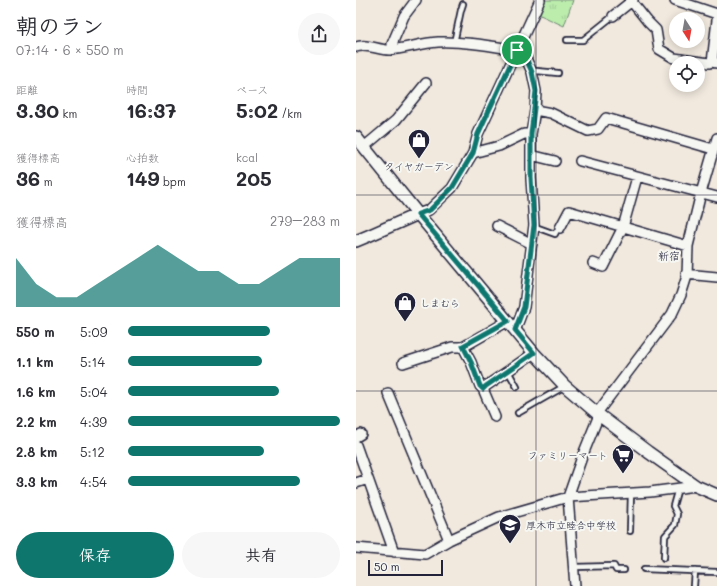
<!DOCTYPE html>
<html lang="ja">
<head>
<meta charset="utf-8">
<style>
	body { margin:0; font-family:Mali,"Klee One",sans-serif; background:#f7f7f7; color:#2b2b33; height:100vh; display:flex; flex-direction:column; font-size:15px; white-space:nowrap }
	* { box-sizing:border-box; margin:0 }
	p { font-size:13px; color:#7c7c81 }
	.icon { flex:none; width:22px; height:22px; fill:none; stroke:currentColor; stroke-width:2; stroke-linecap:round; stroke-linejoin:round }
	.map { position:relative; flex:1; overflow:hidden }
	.side { display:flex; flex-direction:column; background:#fff; width:356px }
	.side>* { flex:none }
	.needle { width:26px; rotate:169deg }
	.buttons { position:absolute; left:313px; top:12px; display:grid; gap:8px }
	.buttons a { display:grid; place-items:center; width:36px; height:36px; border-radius:50%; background:#fff; box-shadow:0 2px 10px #0003; font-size:20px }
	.scale { position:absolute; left:12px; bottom:10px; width:75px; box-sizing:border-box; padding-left:4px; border:2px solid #22223b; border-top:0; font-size:11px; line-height:14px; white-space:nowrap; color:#22223b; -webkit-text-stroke:3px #f6f6f2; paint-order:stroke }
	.pin { position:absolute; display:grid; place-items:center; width:34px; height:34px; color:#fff; margin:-17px; border:2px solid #fff; border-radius:50%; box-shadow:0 1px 4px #0007 }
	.round { display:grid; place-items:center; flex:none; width:42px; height:42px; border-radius:21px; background:#f7f7f7 }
	.head { display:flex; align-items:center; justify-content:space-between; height:68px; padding:0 16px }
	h1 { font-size:22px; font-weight:800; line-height:30px }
	.metrics { display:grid; grid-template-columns:repeat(3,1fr); gap:6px; height:68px; padding:4px 16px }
	.metrics div { display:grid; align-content:center }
	.metrics b { font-size:20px; font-weight:800 }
	.metrics small { font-size:11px; font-weight:400 }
	.metrics p { font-size:11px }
	.chart { height:112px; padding:8px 16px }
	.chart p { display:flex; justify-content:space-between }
	.chart svg { width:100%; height:72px; margin-top:4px; fill:#0f766e; opacity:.7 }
	.action { display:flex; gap:8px; margin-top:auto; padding:8px 16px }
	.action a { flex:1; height:46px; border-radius:24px; background:#0f766e; color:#fff; font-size:16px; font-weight:800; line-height:46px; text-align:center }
	.action a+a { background:#f7f7f7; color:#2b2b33 }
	ul { padding:0 16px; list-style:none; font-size:13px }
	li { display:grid; grid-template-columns:64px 48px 1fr; align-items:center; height:30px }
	li i { height:10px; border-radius:5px; background:#0f766e }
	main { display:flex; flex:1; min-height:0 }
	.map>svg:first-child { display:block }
	.park { fill:url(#park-tufts); stroke:#6f8874 }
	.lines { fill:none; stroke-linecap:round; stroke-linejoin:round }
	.service-casing { stroke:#22223b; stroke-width:8 }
	.minor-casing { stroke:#22223b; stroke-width:12 }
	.tertiary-casing { stroke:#22223b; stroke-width:14 }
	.service { stroke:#f6f6f2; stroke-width:4.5 }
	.minor { stroke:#f6f6f2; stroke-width:9 }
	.tertiary { stroke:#f6f6f2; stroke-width:11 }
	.route-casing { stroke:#fff; stroke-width:8 }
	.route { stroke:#0f766e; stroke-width:5 }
	.grid { fill:none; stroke:#22223b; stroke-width:1; stroke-opacity:0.55 }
	.labels { text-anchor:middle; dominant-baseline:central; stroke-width:4; stroke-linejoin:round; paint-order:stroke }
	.poi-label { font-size:10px; fill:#22223b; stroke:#f6f6f2; text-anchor:start }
	.neighbourhood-label { font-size:11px; fill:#22223b; stroke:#f6f6f2 }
</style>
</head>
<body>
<main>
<section class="side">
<div class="head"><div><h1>朝のラン</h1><p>07:14 · 6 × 550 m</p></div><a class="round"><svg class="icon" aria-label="share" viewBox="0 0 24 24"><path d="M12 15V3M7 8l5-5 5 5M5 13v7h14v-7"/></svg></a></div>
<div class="metrics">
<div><p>距離</p><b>3.30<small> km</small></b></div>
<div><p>時間</p><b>16:37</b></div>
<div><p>ペース</p><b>5:02<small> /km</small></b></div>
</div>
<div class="metrics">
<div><p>獲得標高</p><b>36<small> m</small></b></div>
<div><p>心拍数</p><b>149<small> bpm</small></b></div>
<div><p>kcal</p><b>205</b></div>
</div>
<div class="chart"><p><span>獲得標高</span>279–283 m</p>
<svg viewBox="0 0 160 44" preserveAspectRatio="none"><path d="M0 44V14L10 30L20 38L30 38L40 30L50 22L60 14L70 6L80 14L90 22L100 22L110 30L120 30L130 22L140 14L150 14L160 14V44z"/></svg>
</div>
<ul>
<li><b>550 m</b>5:09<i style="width:67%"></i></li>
<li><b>1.1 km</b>5:14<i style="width:63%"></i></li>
<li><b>1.6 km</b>5:04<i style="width:71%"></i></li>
<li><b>2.2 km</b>4:39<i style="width:100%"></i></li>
<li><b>2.8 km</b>5:12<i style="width:64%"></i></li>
<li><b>3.3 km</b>4:54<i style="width:81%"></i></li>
</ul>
<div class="action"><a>保存</a><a>共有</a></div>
</section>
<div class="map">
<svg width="361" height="586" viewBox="0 0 361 586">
	<defs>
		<pattern id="park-tufts" width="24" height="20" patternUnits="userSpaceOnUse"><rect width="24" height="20" fill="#bcedad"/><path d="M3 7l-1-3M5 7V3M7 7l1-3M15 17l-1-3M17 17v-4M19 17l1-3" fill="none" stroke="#a1cb96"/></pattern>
	</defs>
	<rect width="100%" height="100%" fill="#f1e9de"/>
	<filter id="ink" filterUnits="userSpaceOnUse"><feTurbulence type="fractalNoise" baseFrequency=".025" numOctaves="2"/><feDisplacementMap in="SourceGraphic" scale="8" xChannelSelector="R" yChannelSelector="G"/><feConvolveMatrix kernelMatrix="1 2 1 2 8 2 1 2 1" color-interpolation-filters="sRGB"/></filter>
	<g filter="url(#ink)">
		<path class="park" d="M186,0H217L208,26L180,13Z"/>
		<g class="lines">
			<g class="service-casing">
				<path id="service" d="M211,40H227L257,16
					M98,43L105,10L107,4
					M176,72L181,71L202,73
					M177,226L199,234L200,232
					M152,371L161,387
					M162,413L209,386
					M274,531L275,493
					M308,558L309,536L319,525L321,514L317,506L322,488
					M218,567L258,566L260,570H268
					M288,569L361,572
					M338,586L339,571"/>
			</g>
			<g class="minor-casing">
				<path id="minor" d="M319,0L361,14
					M276,2L292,22L300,30L303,49L318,58L353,63L356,62L361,63
					M257,16L277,0
					M0,47C10,43 22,50 33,50C49,49 65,43 82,42C108,41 135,46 161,50L122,134L117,153L96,188L73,210L62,214
					M37,50L36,44L48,16L60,0
					M356,62L361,20
					M179,110L195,113L232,131L242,129L250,118L357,149
					M8,147L40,120L70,83
					M117,153L143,146L168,134H175
					M175,155L199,161
					M224,161L361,197
					M141,226L176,244
					M204,228L213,211L332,246
					M237,263L247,267L267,227L281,177
					M330,274L361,277
					M159,331L168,307L178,225L175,178V134L179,110L180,91L176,72L168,54L161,50L184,0
					M107,347L115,362L124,386L127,389
					M47,363L96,347H107L152,321
					M32,393L93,540
					M241,413L316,314L325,295L331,276L332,246L345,193L361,138
					M139,417L127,389L130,386L152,371L178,353
					M0,437L5,434
					M0,445L38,552
					M0,483L12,479
					M0,548L69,554L93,540L143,517L212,497L294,492L340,486
					M219,586L212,497L226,457L243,415"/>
			</g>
			<g class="tertiary-casing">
				<path id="tertiary" d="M0,137L62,214L178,353L209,386L243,415L292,452L340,486L361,495
					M0,241L12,236L62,214"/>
			</g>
			<use href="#service" class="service"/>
			<use href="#minor" class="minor"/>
			<use href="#tertiary" class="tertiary"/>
		</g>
	</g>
	<g class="lines" filter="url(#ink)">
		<g class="route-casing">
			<path id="route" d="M161,50L168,54L176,72L180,91L175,134V178L178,225L168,307L159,330L178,353L152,371L130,386L127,389L124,386L115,362L107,346L152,321L62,214L74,210L96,188L117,153L122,134Z"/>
		</g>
		<use href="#route" class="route"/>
	</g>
	<path class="grid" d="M180,0V586M0,195H361M0,391H361"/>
	<defs>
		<g id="shop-pin" transform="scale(1.15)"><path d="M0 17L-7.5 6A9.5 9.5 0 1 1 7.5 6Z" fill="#22223b" stroke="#f6f6f2"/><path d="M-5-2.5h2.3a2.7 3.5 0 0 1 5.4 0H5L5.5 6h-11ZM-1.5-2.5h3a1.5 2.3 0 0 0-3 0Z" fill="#fff"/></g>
		<g id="supermarket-pin" transform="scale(1.15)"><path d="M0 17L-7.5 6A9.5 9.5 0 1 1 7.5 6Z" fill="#22223b" stroke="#f6f6f2"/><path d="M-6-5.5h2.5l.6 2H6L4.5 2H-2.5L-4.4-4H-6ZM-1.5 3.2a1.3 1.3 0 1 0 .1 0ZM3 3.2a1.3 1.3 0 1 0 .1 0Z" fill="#fff"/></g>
		<g id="school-pin" transform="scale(1.15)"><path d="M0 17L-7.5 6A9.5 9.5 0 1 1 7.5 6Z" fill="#22223b" stroke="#f6f6f2"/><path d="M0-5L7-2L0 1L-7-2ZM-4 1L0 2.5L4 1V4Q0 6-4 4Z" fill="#fff"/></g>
	</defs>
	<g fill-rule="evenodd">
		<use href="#shop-pin" x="63" y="140"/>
		<use href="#shop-pin" x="49" y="303"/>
		<use href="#supermarket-pin" x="267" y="455"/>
		<use href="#school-pin" x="154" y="525"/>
	</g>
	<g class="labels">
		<g class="poi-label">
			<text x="63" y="166" text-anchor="middle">タイヤガーデン</text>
			<text x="64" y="303">しまむら</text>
			<text x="252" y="455" text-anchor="end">ファミリーマート</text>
			<text x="170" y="525">厚木市立睦合中学校</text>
		</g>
		<g class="neighbourhood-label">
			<text x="313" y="255">新宿</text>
		</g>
	</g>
</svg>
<div class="buttons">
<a><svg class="needle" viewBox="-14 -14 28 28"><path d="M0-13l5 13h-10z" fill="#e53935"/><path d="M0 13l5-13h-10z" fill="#7c7c81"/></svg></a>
<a><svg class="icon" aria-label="locate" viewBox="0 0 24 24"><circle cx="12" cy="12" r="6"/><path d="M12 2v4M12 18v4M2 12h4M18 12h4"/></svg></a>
</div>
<div class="scale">50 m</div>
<div class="pin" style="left:161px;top:50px;background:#1e9e55"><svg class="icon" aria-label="arrive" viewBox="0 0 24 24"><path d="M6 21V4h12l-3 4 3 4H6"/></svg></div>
</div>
</main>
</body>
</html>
